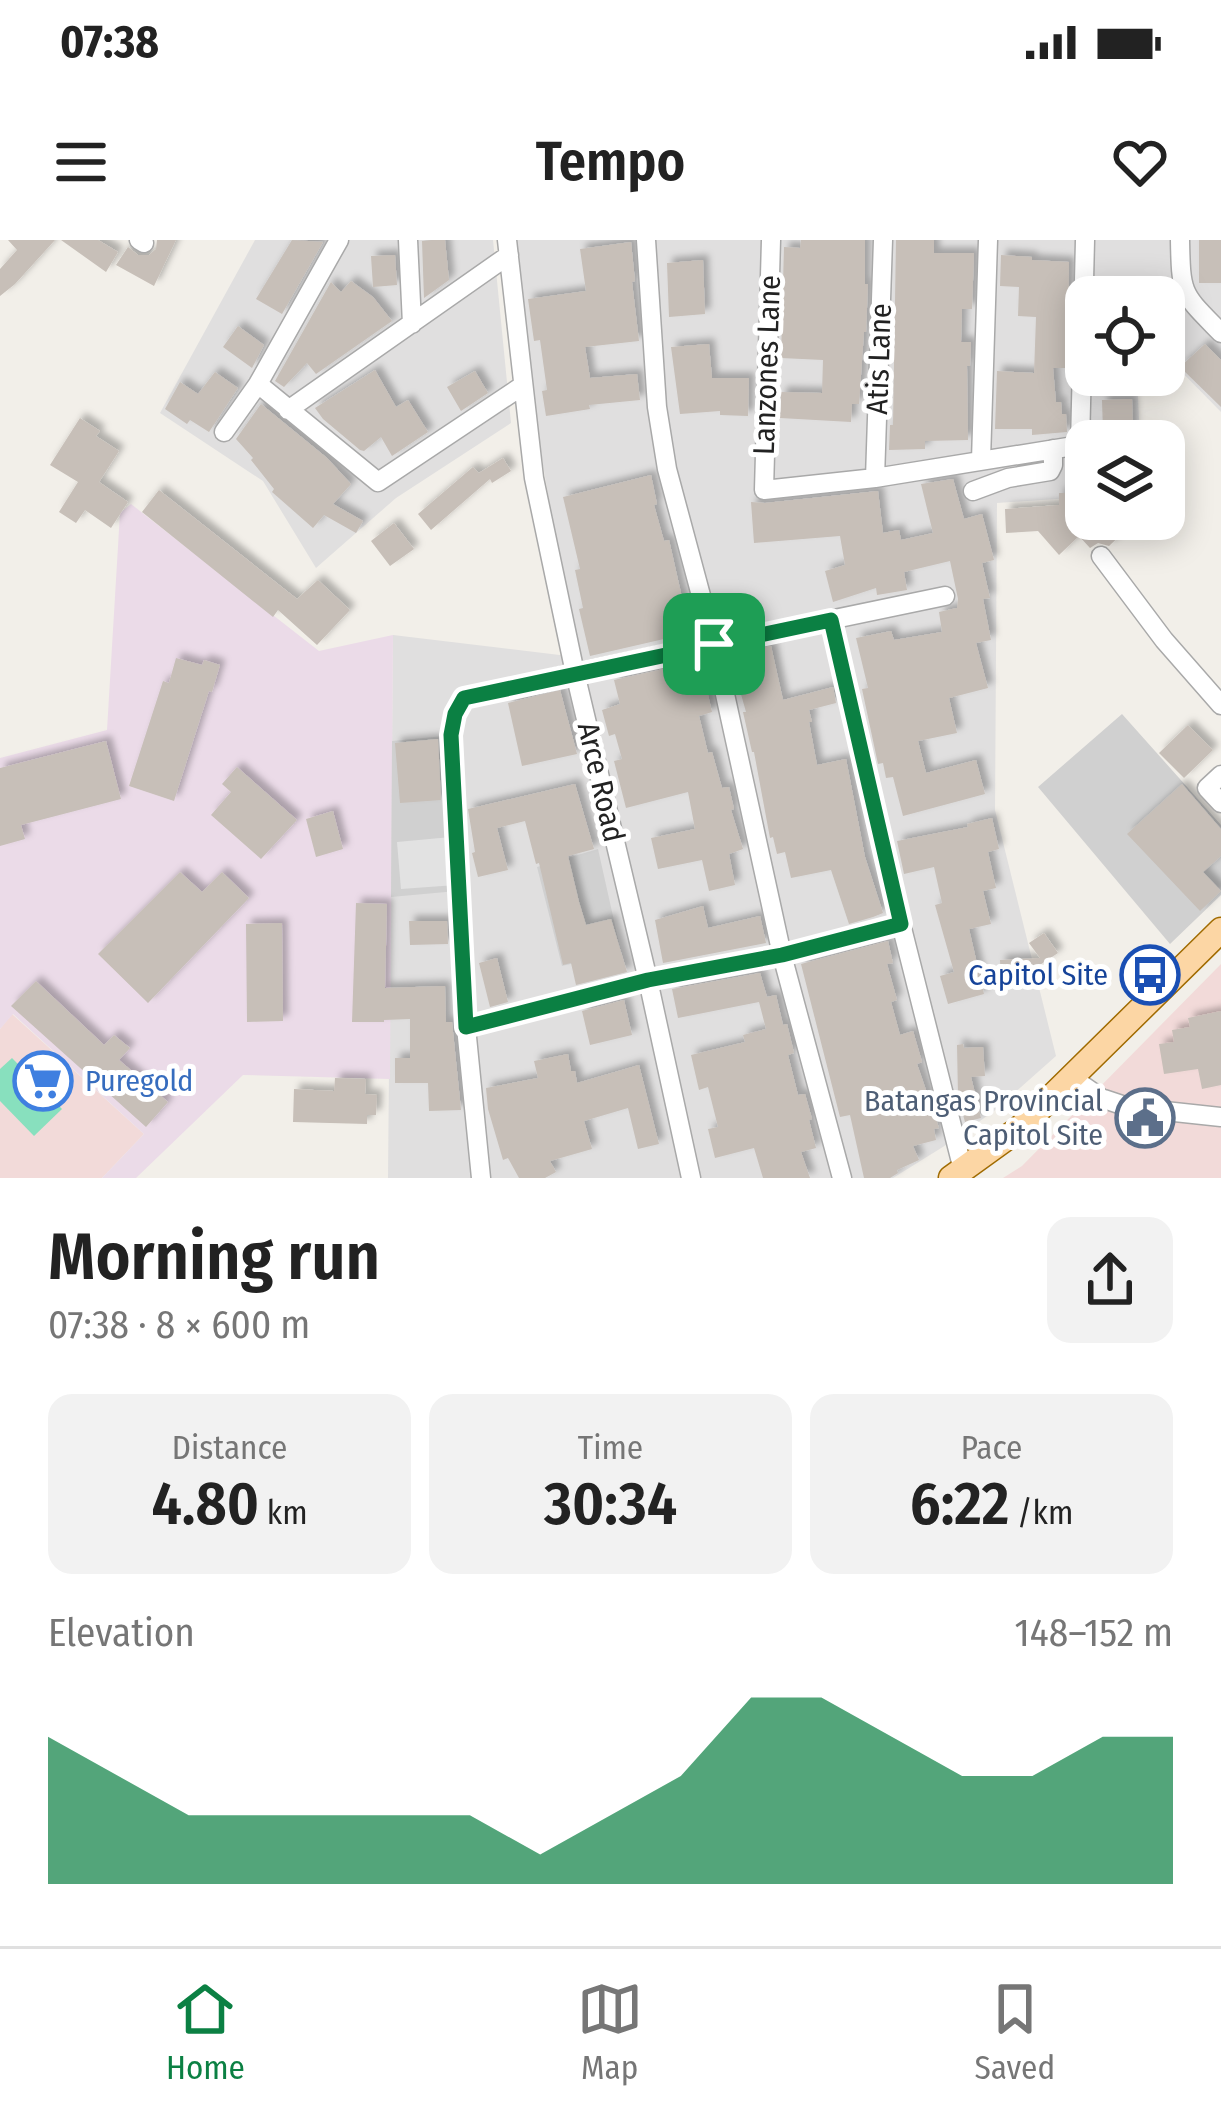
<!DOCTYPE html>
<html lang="en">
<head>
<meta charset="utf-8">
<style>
	body { margin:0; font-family:"Fira Sans Condensed",sans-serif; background:#f2f2f2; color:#222; height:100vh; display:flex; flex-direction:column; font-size:45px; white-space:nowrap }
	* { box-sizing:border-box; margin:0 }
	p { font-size:39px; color:#767676 }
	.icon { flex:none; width:66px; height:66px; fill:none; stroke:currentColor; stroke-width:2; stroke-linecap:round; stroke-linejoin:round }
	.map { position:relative; height:938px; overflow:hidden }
	.panel { display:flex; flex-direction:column; background:#fff; flex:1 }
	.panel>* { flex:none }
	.buttons { position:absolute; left:1065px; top:36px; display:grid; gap:24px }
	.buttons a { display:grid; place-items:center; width:120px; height:120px; border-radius:24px; background:#fff; box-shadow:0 6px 30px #0003; font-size:60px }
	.pin { position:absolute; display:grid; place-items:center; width:102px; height:102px; color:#fff; margin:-51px; border-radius:24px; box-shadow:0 6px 18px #0006 }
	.round { display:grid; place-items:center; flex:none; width:126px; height:126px; border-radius:24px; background:#f2f2f2 }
	.head { display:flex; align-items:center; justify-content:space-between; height:204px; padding:0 48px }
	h1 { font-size:66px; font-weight:600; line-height:90px }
	.stats { display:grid; grid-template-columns:repeat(3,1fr); gap:18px; height:204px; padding:12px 48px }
	.stats div { display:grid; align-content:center; border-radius:24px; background:#f2f2f2; text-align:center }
	.stats b { font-size:60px; font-weight:600 }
	.stats small { font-size:33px; font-weight:400 }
	.stats p { font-size:33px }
	.chart { height:336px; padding:24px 48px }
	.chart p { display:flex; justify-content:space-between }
	.chart svg { width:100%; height:216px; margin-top:12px; fill:#0b8043; opacity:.7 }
	.status { display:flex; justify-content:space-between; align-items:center; height:84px; padding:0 60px; background:#fff; direction:ltr }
	.status svg { height:33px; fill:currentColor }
	header { display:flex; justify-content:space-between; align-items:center; height:156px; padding:0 48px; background:#fff; font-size:54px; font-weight:600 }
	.tabs { display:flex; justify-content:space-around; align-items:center; height:168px; border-top:3px solid #e0e0e0; background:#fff; font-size:33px; color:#767676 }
	.tabs a { display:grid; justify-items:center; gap:6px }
	.tabs .selected { color:#0b8043 }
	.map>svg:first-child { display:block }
	.residential { fill:#e0dfdf }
	.commercial { fill:#f2dad9 }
	.industrial { fill:#ebdbe8 }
	.religious { fill:#d0d0d0 }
	.pitch { fill:#88e0be }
	.parking { fill:#e2e2e2 }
	.building { fill:#c7bfb8; filter:url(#shadow) }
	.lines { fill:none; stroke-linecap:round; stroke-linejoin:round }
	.minor-casing { stroke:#a9a9a9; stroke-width:21 }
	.major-casing { stroke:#a06b00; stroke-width:27 }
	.minor { stroke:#fff; stroke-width:18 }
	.major { stroke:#fcd6a4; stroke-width:24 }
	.route-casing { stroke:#fff; stroke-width:24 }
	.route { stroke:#0b8043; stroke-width:15 }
	.labels { text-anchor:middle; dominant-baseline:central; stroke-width:10; stroke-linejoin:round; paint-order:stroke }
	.street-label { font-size:30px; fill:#222; stroke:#fff }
	.transit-label { font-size:30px; fill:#164399; stroke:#fff; text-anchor:end }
	.shop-label { font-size:30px; fill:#366cbe; stroke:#fff; text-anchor:start }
	.service-label { font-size:30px; fill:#4e5e75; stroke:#fff; text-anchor:end }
</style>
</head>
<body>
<div class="status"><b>07:38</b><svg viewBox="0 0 49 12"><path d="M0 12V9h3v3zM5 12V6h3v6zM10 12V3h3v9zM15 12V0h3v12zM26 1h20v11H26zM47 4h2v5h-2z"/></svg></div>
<header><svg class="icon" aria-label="menu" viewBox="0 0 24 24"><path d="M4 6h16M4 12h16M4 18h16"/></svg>Tempo<svg class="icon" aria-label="heart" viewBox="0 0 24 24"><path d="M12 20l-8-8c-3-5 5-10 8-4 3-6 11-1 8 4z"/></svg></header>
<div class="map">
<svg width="1221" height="938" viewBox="0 0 1221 938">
	<defs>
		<filter id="shadow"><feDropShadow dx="5.5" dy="-5.5" stdDeviation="3" flood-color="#0004"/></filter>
	</defs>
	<rect width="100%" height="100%" fill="#f2efe9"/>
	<path class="residential" d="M255,0H493L511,183L396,258L316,328L263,241L160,173Z
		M514,0H1221V172L1164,114V57H1086V135H1137L1140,201H1086V257L997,263L995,570L1056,816L994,871L946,905L893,938H388L393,395L576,417L543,225Z"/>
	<path class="commercial" d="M1221,724V938H1003L1022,926Z
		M12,774L144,894L102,938H0V789Z"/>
	<path class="industrial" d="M131,264L319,411L393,395L390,839L243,835L136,938H102L144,894L13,774L0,789V518L107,490L120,273Z"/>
	<path class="religious" d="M1122,474L1221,585V655L1170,704L1038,547Z
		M444,496L457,651L391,657L392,501Z
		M598,609L621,712L562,726L537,627Z"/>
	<path class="pitch" d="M12,818L62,869L34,896L0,861V829Z"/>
	<path class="parking" d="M451,597L456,645L401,649L397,602Z"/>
	<path class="building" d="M8,0H55L15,44L0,56V29L17,10Z
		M61,0H98L118,12L106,32Z
		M157,0H176L154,46L116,25L128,7L138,15H149L156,9Z
		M292,0L323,2L282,74L256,59Z
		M433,0H445L449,40L424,58L422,1Z
		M801,0H865V44H868L866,92H864L859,164H852L851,182L780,178L781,152L822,153L823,120L781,118L784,7L800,8Z
		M896,0H934V13H974L972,69H962L961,102H971L970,126H967L968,200L925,201V209L889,210L890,185H893Z
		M1199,0H1221V43H1199Z
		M631,2L635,41L632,42L639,101L585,107L590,138L637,134L640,160L589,165L590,169L546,176L542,151L547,150L540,100L534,101L528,59L586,51L580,9Z
		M395,15L397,45L373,47L371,16Z
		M1001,15L1032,17V20L1069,22L1068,128H1053L1056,162H1061L1062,174H1066L1067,192L1032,195V189H995L997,131L1034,133L1036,77L1018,76L1019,47L1000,46Z
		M703,20L705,74L669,77L667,23Z
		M351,41L373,57L392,81L316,134L307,123L284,147L275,141L331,42L341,52Z
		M238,86L264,105L252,128L223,107Z
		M709,104L712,138H749L748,176L720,175V171L680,174L671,107Z
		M1205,104L1221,120V167L1180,127Z
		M375,130L396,167L408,160L428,192L392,216L381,197L364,211L360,210L323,179L315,168Z
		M475,131L488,153L461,171L447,147Z
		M215,132L238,148L209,192L190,180L187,184L165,169L180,142L198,154Z
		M1132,159L1133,191L1103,192L1102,160Z
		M261,164L327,218L351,244L333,264L363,281L356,293L324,275L313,288L272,252L274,249L251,220L253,218L236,199Z
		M80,178L100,191L96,196L119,211L99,242L128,262L111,288L85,270L76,283L59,272L78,242L50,225Z
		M503,218L511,231L492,243L490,239L431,290L418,274L473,227L479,233Z
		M651,235L657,264L654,265L664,301L669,300L690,393L590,416L579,369L583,368L575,330L580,329L563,257Z
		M953,239L964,279L982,274L994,320L982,323L990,358L983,359L991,400L976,403L988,448L949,458L957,493L918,501L926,533L976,520L985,554L903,576L893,537L886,538L883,523L878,524L862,449L868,448L856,398L891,391L894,400L942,392L939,372L957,368L958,359L950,321L904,332L907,350L877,355L876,348L833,362L825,331L845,325L840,296L754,303L751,262L765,263L878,251L883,293L899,290L901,300L933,293L921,244Z
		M159,250L297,359L318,340L350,370L317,405L278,370L273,377L142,272Z
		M1059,253H1083L1086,279H1118L1127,289L1109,306L1098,303L1090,308L1079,296L1059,315L1038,291L1006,293L1005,269L1059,265Z
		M394,283L414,309L390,326L371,301Z
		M771,406L783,460L833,447L836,463L809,470L812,482H809L817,525L846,519L865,617L883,673L873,677L849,684L831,630L791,638L785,612L777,614L773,597L770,598L754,512H752L743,472H746L730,415Z
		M176,418L202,425L204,420L220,425L212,452L209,451L174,561L129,546L163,441L169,443Z
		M700,421L712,472L699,476L708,513L712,512L722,548L729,547L734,569L731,570L743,609L729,614L735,645L709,651L702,620L658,629L651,598L695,589L688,552L626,568L614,521L622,519L615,494L609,496L602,470L620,464L614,440Z
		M560,450L577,514L522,526L508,463Z
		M1188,485L1213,510L1184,538L1159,513Z
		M438,499L441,560L400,563L395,503Z
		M106,501L121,559L21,585L25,599L0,606V528Z
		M237,527L297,580L261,619L211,575L231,552L222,544Z
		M575,544L594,609L568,616L579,662L586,685L611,679L627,732L576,745L571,723L563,725L539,623L536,624L525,581L497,588L508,630L478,637L472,613L475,612L468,569Z
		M1182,544L1221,589V616L1203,632L1221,651L1200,671L1127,594Z
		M333,571L343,609L316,617L306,579Z
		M992,578L999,609L988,612L996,648L983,651L991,684L969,689L984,754L948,764L940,736L954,732L935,665L942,663L934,627L904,634L897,601L968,587L967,584Z
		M180,632L202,652L222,632L249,658L148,763L98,714Z
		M356,663L387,664L385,748L445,746L446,782H452L461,870L429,871L428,843H395V818H410V779L384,780V782H352Z
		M703,666L708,688L760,676L766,703L663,723L655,680Z
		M409,681H447L448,704L410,705Z
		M282,683L283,781L247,782L246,684Z
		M1044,693L1058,713L1029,732L1030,740L1001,741L1000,720L1040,718L1029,703Z
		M888,701L893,723L887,724L897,760L891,762L900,795L913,791L922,822L917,824L939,888L934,889L936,900L913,906L919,920L897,930L898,933L890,938H864L850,875L840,877L801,724Z
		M497,718L508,762L490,767L479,723Z
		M760,733L767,757L776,755L783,785L787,784L794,813L788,815L798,855L805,854L812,879L809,880L816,908L801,912L810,938H763L754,908L715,918L708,889L718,887L708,847L699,850L691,815L745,802L743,795L766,789L759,762L678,778L672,749Z
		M36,741L104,805L114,795L130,808L119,820L168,862L146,887L11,766Z
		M624,760L632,795L590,805L582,771Z
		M1221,771V845L1202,849L1198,829L1164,834L1159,804L1174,802L1172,790L1190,787L1188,778Z
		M963,804L964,808L983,807L985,836L971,837L981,878L965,882L958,856L957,805Z
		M568,814L571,831H575L577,843L639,825L659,904L638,909L628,868L584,881L592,909L550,921L556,932L545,938H519L508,918L503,920L488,869L486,848L538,838L534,821Z
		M335,838L366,839L365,854L377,855L376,875H367V884L293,882L294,849L334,851Z"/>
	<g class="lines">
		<g class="minor-casing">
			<path id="minor" d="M139,0L144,3
				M408,0L412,84
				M507,0L534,238L575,433L648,740L691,938
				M646,0L657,167L667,229L714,404L782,715L842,938
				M771,0L764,250L875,238L1080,205L1085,0
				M1180,0C1181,56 1182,53 1221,93
				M258,144L378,242L522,146
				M288,170L509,15
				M224,192L258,144L339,0
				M981,220L988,0
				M875,238L883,0
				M973,251L1008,238L1050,231L1053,225V209
				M1101,316L1164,400L1221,465
				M831,380L901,684L963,930
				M1221,535L1207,548L1221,563
				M466,787L648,740L782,715L901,684
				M1072,838L1101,858L1128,867L1221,877
				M481,938L466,787L451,495L455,474L464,459L575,433L945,356"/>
		</g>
		<g class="major-casing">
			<path id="major" d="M951,938L1019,889L1221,690"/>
		</g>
		<use href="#minor" class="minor"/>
		<use href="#major" class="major"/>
	</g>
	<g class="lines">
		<g class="route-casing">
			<path id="route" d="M831,380L901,684L782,715L648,740L466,787L451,495L455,474L464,458Z"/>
		</g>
		<use href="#route" class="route"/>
	</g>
	<defs>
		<g id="bus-ring" transform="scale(3)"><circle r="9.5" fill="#fff" stroke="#1a4fb4" stroke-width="1.5"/><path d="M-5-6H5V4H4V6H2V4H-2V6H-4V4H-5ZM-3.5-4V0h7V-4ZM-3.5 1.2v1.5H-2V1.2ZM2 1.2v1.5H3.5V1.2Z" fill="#1a4fb4"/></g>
		<g id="supermarket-ring" transform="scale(3)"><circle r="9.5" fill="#fff" stroke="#3f7fe0" stroke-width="1.5"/><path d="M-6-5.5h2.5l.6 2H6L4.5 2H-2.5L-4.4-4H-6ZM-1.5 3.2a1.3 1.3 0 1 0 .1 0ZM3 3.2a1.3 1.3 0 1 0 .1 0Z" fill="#3f7fe0"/></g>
		<g id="civic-ring" transform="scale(3)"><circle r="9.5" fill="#fff" stroke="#5c6f8a" stroke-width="1.5"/><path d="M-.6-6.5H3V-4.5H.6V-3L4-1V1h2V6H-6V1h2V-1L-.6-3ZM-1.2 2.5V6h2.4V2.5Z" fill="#5c6f8a"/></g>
	</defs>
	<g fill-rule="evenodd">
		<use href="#bus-ring" x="1150" y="735"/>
		<use href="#supermarket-ring" x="43" y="841"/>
		<use href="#civic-ring" x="1145" y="878"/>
	</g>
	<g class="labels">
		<g class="street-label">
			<text transform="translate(879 119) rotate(-88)">Atis Lane</text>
			<text transform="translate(767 125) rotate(-88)">Lanzones Lane</text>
			<text transform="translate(601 542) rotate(77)">Arce Road</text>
		</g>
		<g class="transit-label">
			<text x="1108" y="735">Capitol Site</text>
		</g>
		<g class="shop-label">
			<text x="85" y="841">Puregold</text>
		</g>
		<g class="service-label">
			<text x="1103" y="861">Batangas Provincial<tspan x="1103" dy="34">Capitol Site</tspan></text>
		</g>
	</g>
</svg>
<div class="buttons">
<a><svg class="icon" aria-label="locate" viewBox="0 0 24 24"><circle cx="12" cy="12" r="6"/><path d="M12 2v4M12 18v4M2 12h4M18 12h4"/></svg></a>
<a><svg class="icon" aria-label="layers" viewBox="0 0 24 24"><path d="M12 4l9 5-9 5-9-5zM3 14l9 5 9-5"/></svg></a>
</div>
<div class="pin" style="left:714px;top:404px;background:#1e9e55"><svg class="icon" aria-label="arrive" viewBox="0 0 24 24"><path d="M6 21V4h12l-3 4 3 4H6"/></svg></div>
</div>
<section class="panel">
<div class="head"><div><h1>Morning run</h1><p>07:38 · 8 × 600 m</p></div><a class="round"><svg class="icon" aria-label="share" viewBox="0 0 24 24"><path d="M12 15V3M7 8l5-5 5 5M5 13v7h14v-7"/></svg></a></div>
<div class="stats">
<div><p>Distance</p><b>4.80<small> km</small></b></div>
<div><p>Time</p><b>30:34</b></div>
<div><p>Pace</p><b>6:22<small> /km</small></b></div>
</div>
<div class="chart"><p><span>Elevation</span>148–152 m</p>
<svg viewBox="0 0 160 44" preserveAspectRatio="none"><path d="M0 44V14L10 22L20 30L30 30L40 30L50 30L60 30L70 38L80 30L90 22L100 6L110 6L120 14L130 22L140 22L150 14L160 14V44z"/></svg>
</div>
</section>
<nav class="tabs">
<a class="selected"><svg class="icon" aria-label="home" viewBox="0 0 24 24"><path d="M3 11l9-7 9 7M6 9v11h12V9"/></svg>Home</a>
<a><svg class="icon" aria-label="map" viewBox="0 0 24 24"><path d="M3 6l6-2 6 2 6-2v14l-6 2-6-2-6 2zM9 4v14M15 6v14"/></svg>Map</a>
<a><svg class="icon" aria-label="saved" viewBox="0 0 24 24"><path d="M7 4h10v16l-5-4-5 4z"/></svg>Saved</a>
</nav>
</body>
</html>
